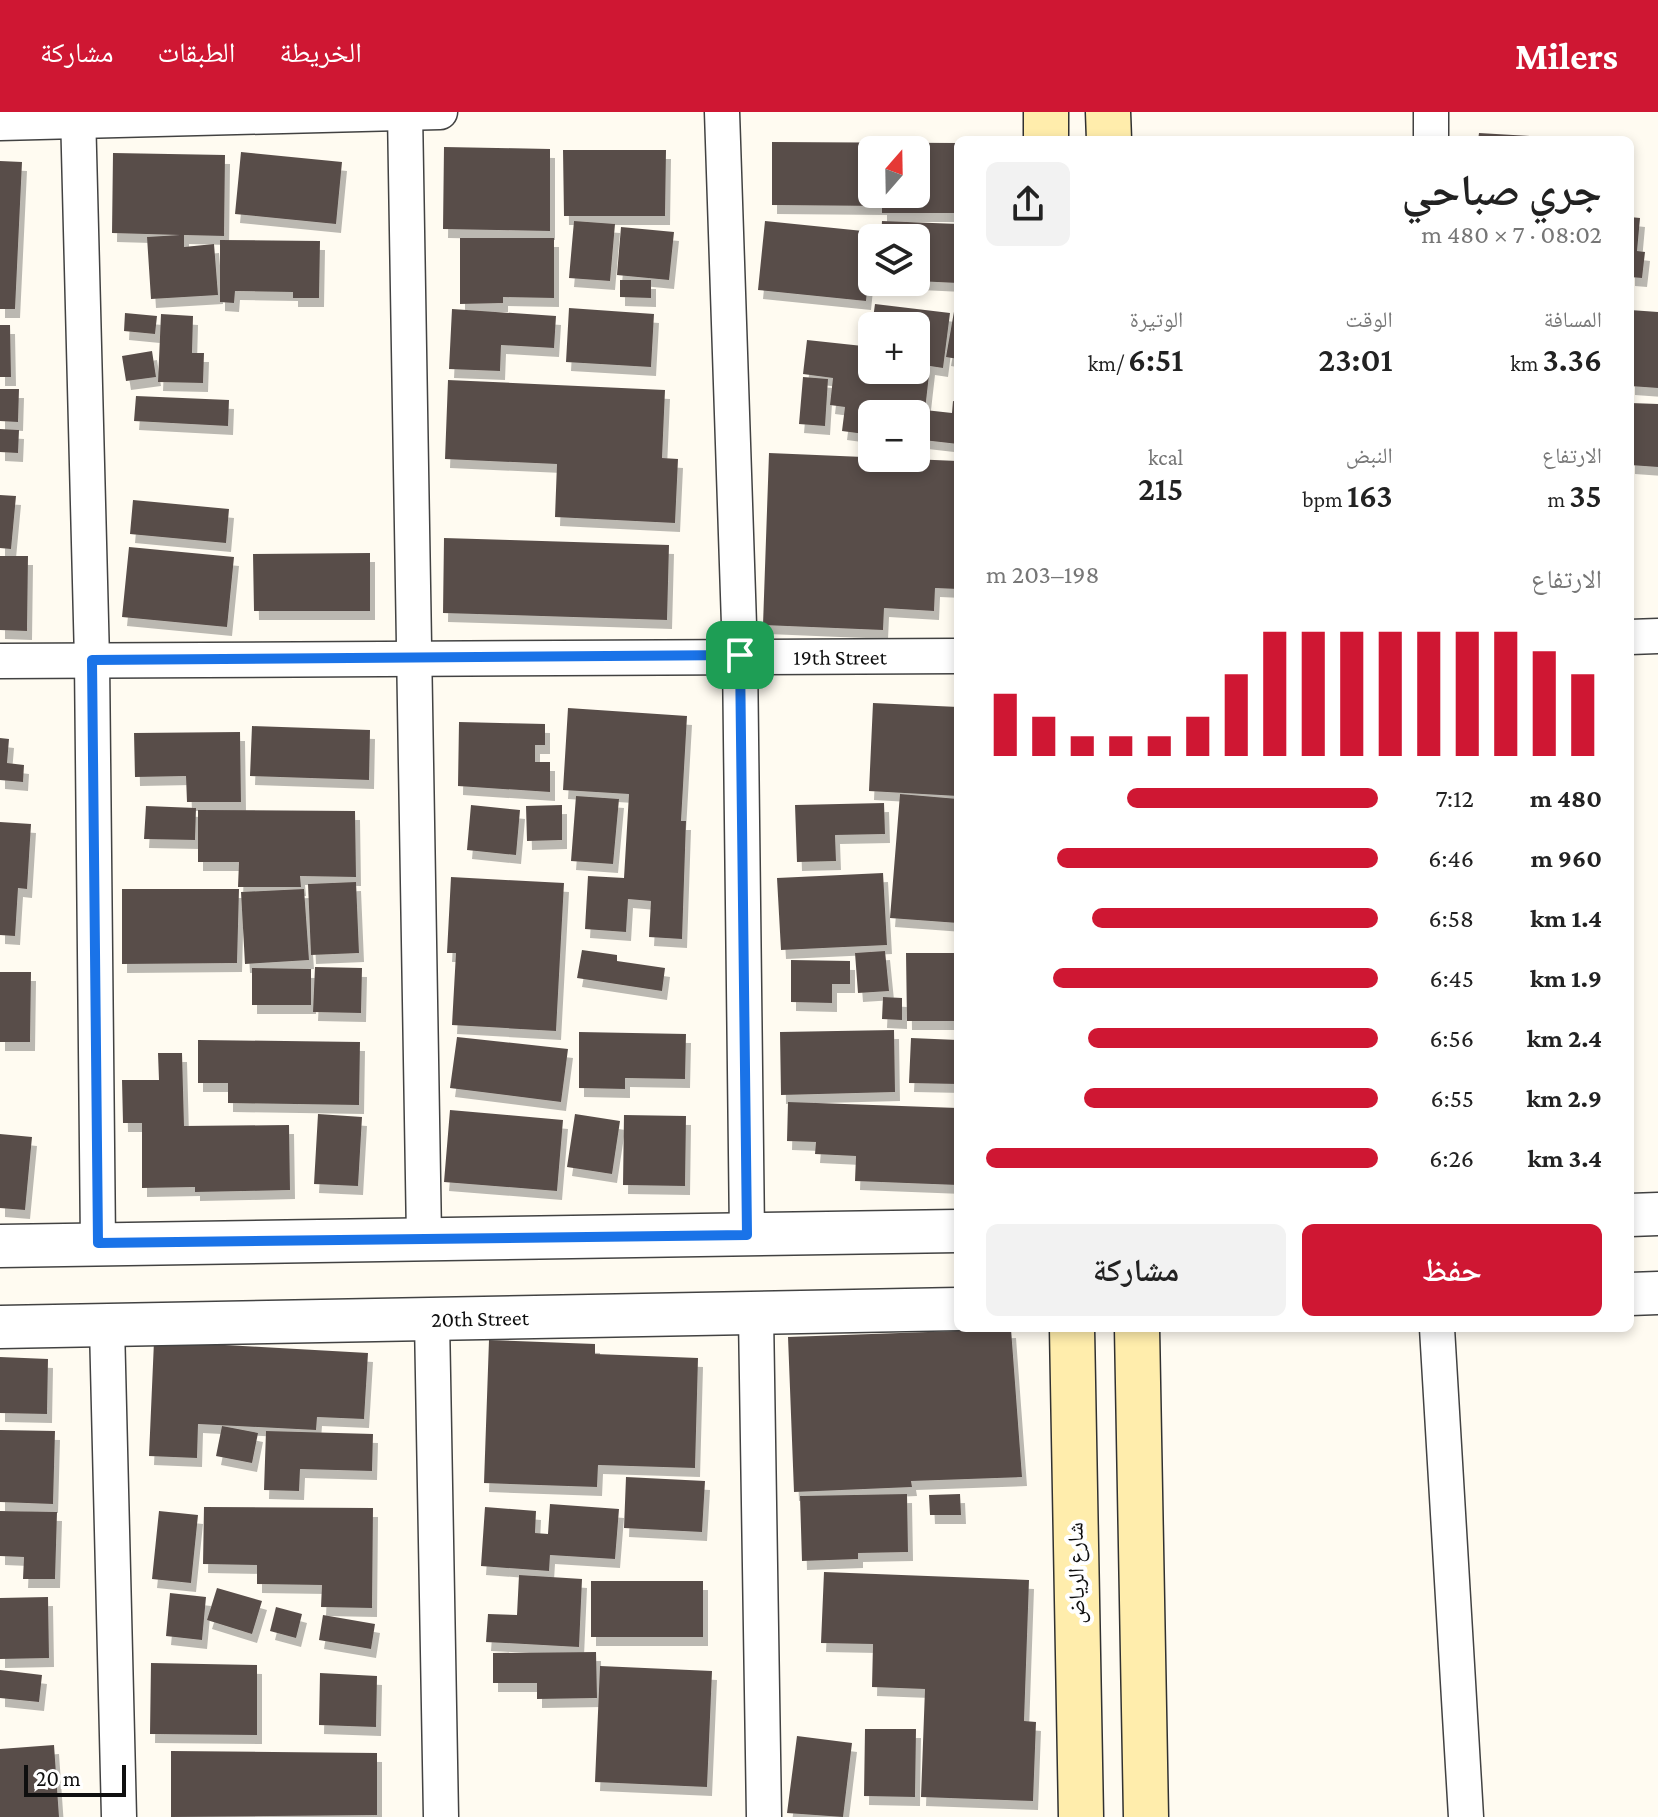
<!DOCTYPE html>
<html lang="ar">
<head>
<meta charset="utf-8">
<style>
	body { margin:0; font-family:"Crimson Pro","Noto Naskh Arabic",serif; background:#f2f2f2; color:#222; direction:rtl; height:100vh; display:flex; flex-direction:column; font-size:30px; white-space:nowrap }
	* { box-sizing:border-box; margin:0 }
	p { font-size:26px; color:#767676 }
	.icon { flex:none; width:44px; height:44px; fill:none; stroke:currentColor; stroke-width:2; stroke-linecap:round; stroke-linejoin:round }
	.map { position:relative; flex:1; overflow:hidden; direction:ltr }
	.drawer { position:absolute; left:954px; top:24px; width:680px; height:1196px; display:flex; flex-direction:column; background:#fff; border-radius:12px; box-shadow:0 4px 12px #0003; direction:rtl }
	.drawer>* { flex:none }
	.needle { width:52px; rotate:20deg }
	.buttons { position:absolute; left:858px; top:24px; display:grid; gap:16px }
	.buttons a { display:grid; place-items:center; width:72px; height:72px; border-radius:12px; background:#fff; box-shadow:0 4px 12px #0003; font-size:40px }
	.scale { position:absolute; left:24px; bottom:20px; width:102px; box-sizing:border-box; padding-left:8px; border:4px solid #0f0f0f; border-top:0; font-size:22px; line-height:28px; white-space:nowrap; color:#0f0f0f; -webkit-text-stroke:6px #fff; paint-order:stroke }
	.pin { position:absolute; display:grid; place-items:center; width:68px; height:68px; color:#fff; margin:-34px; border-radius:16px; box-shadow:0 4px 12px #0006 }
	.round { display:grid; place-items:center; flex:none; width:84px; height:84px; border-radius:12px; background:#f2f2f2 }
	.head { display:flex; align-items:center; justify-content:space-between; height:136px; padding:0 32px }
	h1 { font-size:44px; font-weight:600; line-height:60px }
	.figures { display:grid; grid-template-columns:repeat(3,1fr); gap:12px; height:136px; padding:8px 32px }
	.figures div { display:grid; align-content:center }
	.figures b { font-size:34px; font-weight:600 }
	.figures small { font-size:22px; font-weight:400 }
	.figures p { font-size:22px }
	.chart { height:224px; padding:16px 32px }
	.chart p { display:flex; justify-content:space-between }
	.chart svg { width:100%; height:144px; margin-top:8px; stroke:#cf1733; stroke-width:6 }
	.primary-button { display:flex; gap:16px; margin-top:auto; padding:16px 32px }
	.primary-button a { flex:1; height:92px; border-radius:12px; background:#cf1733; color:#fff; font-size:32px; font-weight:600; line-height:92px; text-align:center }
	.primary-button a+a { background:#f2f2f2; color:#222 }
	ul { padding:0 32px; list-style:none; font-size:26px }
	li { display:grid; grid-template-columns:128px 96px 1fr; align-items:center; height:60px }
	li i { height:20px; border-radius:10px; background:#cf1733 }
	header { display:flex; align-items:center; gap:48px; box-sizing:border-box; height:112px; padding:0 40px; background:#cf1733; color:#fff }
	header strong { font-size:38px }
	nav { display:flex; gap:44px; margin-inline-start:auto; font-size:28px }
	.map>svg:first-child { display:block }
	.building { fill:#594e4a; fill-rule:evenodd; filter:url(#shadow) }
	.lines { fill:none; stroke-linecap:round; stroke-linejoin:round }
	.minor-casing { stroke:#424242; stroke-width:37 }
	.tertiary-casing { stroke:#424242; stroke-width:45 }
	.secondary-casing { stroke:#313131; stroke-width:47 }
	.minor { stroke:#fff; stroke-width:34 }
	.tertiary { stroke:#fff; stroke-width:42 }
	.secondary { stroke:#ffedac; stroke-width:44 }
	.route-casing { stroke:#fff; stroke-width:16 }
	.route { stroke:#1a73e8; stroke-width:10 }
	.labels { text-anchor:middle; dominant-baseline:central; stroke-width:8; stroke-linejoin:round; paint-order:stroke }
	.street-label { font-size:22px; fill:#0f0f0f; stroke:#fff }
</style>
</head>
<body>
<header>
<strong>Milers</strong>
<nav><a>الخريطة</a><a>الطبقات</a><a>مشاركة</a></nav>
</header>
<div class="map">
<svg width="1658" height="1705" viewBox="0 0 1658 1705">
	<defs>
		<filter id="shadow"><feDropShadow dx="5" dy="9" stdDeviation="0" flood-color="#0004"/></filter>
	</defs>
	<rect width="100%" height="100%" fill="#fffbf1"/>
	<path class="building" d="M1479,21L1562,26V28H1478Z
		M1149,25H1205V28H1149Z
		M772,30L958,31V101H882V94L772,93ZM872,38H916V82H872Z
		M444,35L550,37V119L443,117Z
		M563,38H666L665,104H564Z
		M241,40L342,50L336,112L235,102Z
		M113,41L225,43L224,124L184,123V135L214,132L218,183L151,187L147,125L180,123L112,121Z
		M0,49L22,50L15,197H0Z
		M1630,105L1640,106L1637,139L1645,140L1642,166L1630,165Z
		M574,109L615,112L610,169L569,166Z
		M765,109L873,120L866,189L758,178Z
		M882,109L958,112V171L916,169V126H881Z
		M621,115L674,120L669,168L617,163Z
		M460,126H554V186L503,185V191L460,192Z
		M220,128L320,129L319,186H293V180L235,179L234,191L220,190Z
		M620,168H651V186L620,185Z
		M875,192L950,201L943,256L930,254L925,298L952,301L953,289L958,290V332L923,328L926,302L913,300L872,302V323L842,319L845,295L830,293L833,266L803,262L807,228L872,235V258H916V214H872Z
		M955,194L958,195V247L946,245Z
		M569,196L654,202L651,255L566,250Z
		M452,197L556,204L554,236L501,233L500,259L449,257Z
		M1630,198L1658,200V276L1630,274Z
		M125,201L157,204L155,222L124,219Z
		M161,202L193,204L192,241H204L203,271L158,270Z
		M0,213H10L11,265H0Z
		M152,239L156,265L126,269L122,244Z
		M803,265L828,267L825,314L799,312Z
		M448,268L665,278L662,346L678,347L675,411L555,405L557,352L445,347Z
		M0,277H19L18,310L0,309Z
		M136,284L229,288L228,314L134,309Z
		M1630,291L1658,292V355L1630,353Z
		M0,317L19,318L18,341L0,340Z
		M769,341L958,349V477L935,476L934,499L884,496L883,518L763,513Z
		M0,383L16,384L11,437L0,436Z
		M133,388L229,397L226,431L130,422Z
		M444,426L669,433L667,508L443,501Z
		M129,435L234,445L227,515L122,505Z
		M370,441V499H254L253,442Z
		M0,444H28L27,519L0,518Z
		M873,591L958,595V684L869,679Z
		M568,596L687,604L681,709H686L682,827L649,825L651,789L628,787L626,820L585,817L588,764L624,766L629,682L563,678Z
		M459,610L545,612V633H535V650H550V680L458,674Z
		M252,614L370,618L369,668L250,664Z
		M240,620L241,690H187L186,664L135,665L134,621Z
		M0,626L9,627L7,651L24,653L23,670L0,668Z
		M900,682L958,687V811L890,806Z
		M576,684L619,687L613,752L571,749Z
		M884,691L885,722L835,723L836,749L797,750L795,693Z
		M471,693L520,698L516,743L467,738Z
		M562,693V728L527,729L526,694Z
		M146,694L196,696L195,728L144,727Z
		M198,698L355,699L356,765L300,764L301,775H238L239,750H198Z
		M0,710L31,712L27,777L18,776L15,824L0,823Z
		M883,761L887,833L781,838L777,766Z
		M451,765L564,771L556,919L452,913L456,841H447Z
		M356,770L359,841L311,843L308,772Z
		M122,777H239L237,851L122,852Z
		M304,777L309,848L245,852L241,780Z
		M582,838L617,843V849L665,856L662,879L577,866Z
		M885,839L889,879L858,881L855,841Z
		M906,841H958V909H907Z
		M791,848L850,849V872H832V891L791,890Z
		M315,855L362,856L361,901L313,900Z
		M252,856L311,857V893H252Z
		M0,860H31L30,930H0Z
		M883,885L902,886V908L882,907Z
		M894,918L895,980L781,983L780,920Z
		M579,920L686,922L685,967L625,966V977L579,976Z
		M457,925L568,937L561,990L450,976Z
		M911,926L958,928V972L909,971Z
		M198,928L360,930L359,993L228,991V971H198Z
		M158,941H182L184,1014L289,1013L290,1078L195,1080V1075L142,1076V1011H123L122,968H159Z
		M788,990L958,996V1073L855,1069L856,1044L815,1042L816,1030L787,1029Z
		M450,998L563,1008L557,1079L444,1070Z
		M318,1002L362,1005L358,1074L314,1072Z
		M575,1002L620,1009L612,1062L567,1055Z
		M624,1003L686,1004L685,1074L623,1073Z
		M0,1022L32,1025L25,1098L0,1096Z
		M1011,1217L1022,1365L911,1369L912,1375L794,1380L788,1225Z
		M489,1228L595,1232V1242L698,1246L695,1356L598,1353L597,1375L484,1371Z
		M154,1229L368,1241L364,1307L317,1305L316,1318L198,1312L197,1346L149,1344Z
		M0,1245L48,1247L47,1302L0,1301Z
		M222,1314L258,1321L252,1351L216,1344Z
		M0,1318L55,1319L53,1392L0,1390Z
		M266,1319L373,1322L372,1359L300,1357L299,1379L264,1378Z
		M626,1365L705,1369L702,1420L624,1416Z
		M907,1382L908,1440L858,1441V1447L802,1449L800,1384Z
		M960,1382L961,1403H930L929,1383Z
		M550,1392L619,1397L615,1447L550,1443L549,1459L481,1454L485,1395L536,1399L535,1421L548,1422Z
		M204,1395L373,1396L372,1496L321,1495L322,1473L257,1472V1453L203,1452Z
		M0,1399L57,1400L55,1467H23L24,1445L0,1444Z
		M159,1399L198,1403L191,1471L152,1467Z
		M824,1460L1029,1468L1024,1609L1036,1610L1033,1689L921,1685L925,1577L872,1575L873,1532L821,1531Z
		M519,1463L582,1467L579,1535L486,1530L488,1502L517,1503Z
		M591,1469H703V1525H591Z
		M217,1476L262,1489L252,1522L207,1508Z
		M170,1481L206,1485L202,1528L166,1524Z
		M48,1485L49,1546L0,1547V1486Z
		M276,1495L302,1502L296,1526L270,1519Z
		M323,1503L375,1512L371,1537L319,1528Z
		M596,1540L597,1586L537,1587V1571H493V1541Z
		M151,1551L257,1553V1623L150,1622Z
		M600,1554L712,1559L707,1675L595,1670Z
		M0,1558L42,1563L39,1590L0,1586Z
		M320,1561L377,1564L376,1615L319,1613Z
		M865,1617H916L915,1685L864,1684Z
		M797,1624L852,1631L843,1705L787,1701Z
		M54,1633L59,1705H0V1637Z
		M171,1639L377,1641V1703L171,1705Z"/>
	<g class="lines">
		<g class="minor-casing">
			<g id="minor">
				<path d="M78,0L92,548L98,1131"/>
				<path d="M405,0L424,1125"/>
				<path d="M722,0L740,543L747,1123"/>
				<path d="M0,11L440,0"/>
				<path d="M1431,28V0"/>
				<path d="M1630,525L1658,524"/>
				<path id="s1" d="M0,549L958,544"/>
				<path d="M756,1203L764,1705"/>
				<path d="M432,1208L441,1705"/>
				<path d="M107,1214L119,1705"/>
				<path d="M1437,1216L1466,1705"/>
			</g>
		</g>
		<g class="tertiary-casing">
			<g id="tertiary">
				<path d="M1630,1103L1658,1102"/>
				<path d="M0,1134L958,1119"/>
				<path d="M1630,1182L1658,1181"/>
				<path id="s2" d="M0,1215L958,1197"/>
			</g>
		</g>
		<g class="secondary-casing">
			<path id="secondary" d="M1046,0V28
				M1108,0L1109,28
				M1072,1216L1081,1705
				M1137,1216L1146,1705"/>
		</g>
		<use href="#minor" class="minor"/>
		<use href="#tertiary" class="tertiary"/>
		<use href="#secondary" class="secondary"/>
	</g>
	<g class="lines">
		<g class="route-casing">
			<path id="route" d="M740,543L747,1123L98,1131L92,548Z"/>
		</g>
		<use href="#route" class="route"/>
	</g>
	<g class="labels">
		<g class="street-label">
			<text stroke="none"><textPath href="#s1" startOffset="840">19th Street</textPath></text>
			<text stroke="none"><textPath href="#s2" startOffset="480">20th Street</textPath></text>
			<text transform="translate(1076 1461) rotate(-91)">شارع الرياض</text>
		</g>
	</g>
</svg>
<div class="buttons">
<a><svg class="needle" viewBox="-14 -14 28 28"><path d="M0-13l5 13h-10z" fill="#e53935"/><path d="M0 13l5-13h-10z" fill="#767676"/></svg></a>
<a><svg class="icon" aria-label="layers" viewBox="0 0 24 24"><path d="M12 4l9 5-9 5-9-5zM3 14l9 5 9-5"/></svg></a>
<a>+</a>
<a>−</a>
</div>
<div class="scale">20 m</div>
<div class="pin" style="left:740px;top:543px;background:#1e9e55"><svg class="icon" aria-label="arrive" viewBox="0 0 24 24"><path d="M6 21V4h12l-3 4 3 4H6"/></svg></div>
<section class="drawer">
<div class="head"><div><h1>جري صباحي</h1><p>08:02 · 7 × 480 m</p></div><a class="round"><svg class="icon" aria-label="share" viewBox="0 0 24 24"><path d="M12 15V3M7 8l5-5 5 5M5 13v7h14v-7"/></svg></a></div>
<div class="figures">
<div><p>المسافة</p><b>3.36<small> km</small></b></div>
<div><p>الوقت</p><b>23:01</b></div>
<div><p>الوتيرة</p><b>6:51<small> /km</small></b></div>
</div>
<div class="figures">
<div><p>الارتفاع</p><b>35<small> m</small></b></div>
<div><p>النبض</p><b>163<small> bpm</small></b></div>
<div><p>kcal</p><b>215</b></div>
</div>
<div class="chart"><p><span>الارتفاع</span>198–203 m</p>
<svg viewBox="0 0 160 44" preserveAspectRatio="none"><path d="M5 44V25M15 44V32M25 44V38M35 44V38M45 44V38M55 44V32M65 44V19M75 44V6M85 44V6M95 44V6M105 44V6M115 44V6M125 44V6M135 44V6M145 44V12M155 44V19"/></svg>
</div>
<ul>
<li><b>480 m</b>7:12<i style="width:64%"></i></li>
<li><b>960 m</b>6:46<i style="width:82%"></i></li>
<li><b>1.4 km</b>6:58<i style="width:73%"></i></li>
<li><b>1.9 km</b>6:45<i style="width:83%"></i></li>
<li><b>2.4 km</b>6:56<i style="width:74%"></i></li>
<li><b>2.9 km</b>6:55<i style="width:75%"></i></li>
<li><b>3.4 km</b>6:26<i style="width:100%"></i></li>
</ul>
<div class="primary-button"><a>حفظ</a><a>مشاركة</a></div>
</section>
</div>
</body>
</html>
